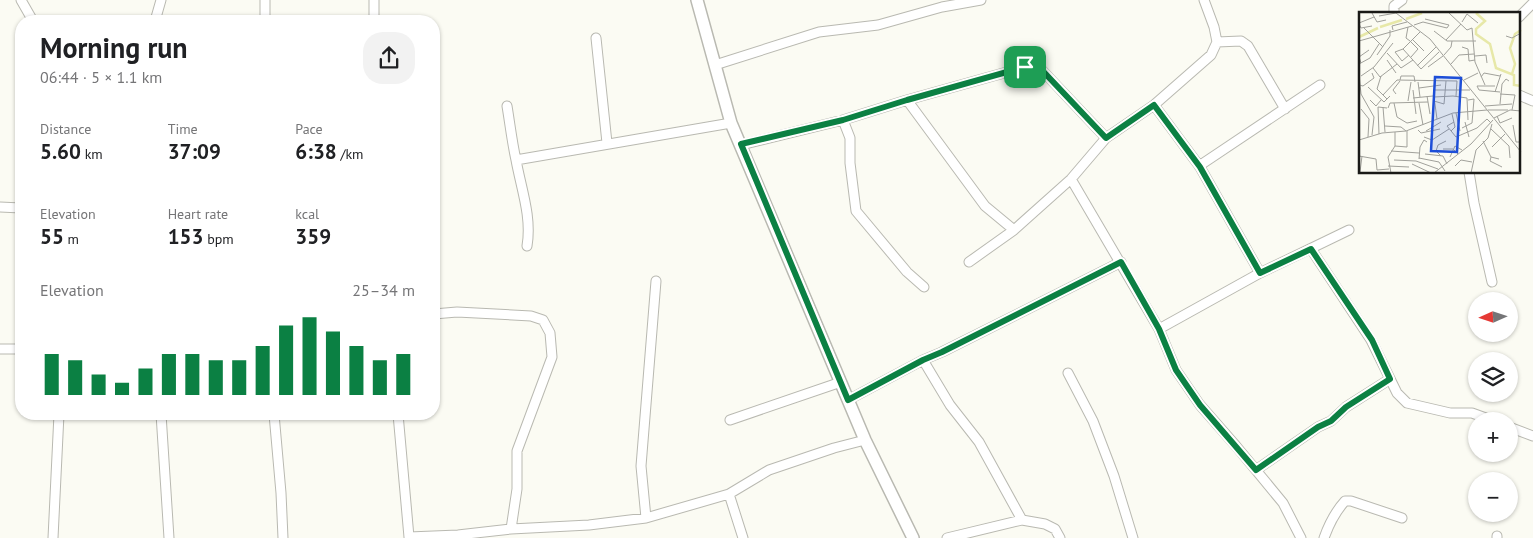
<!DOCTYPE html>
<html lang="en">
<head>
<meta charset="utf-8">
<style>
	body { margin:0; font-family:"PT Sans",sans-serif; background:#f2f2f2; color:#202124; height:100vh; display:flex; flex-direction:column; font-size:19px; white-space:nowrap }
	* { box-sizing:border-box; margin:0 }
	p { font-size:16px; color:#757577 }
	.icon { flex:none; width:28px; height:28px; fill:none; stroke:currentColor; stroke-width:2; stroke-linecap:round; stroke-linejoin:round }
	.map { position:relative; flex:1; overflow:hidden }
	.details { position:absolute; left:15px; top:15px; width:425px; height:405px; display:flex; flex-direction:column; background:#fff; border-radius:20px; box-shadow:0 1px 4px #0004 }
	.details>* { flex:none }
	.needle { width:32px; rotate:267deg }
	.fabs { position:absolute; left:1468px; top:292px; display:grid; gap:10px }
	.fabs a { display:grid; place-items:center; width:50px; height:50px; border-radius:50%; background:#fff; box-shadow:0 1px 4px #0004; font-size:25px }
	.pin { position:absolute; display:grid; place-items:center; width:42px; height:42px; color:#fff; margin:-21px; border-radius:10px; box-shadow:0 2px 8px #0006 }
	.round { display:grid; place-items:center; flex:none; width:52px; height:52px; border-radius:20px; background:#f2f2f2 }
	.overview { display:flex; align-items:center; justify-content:space-between; height:85px; padding:0 25px }
	h1 { font-size:28px; font-weight:700; line-height:38px }
	.figures { display:grid; grid-template-columns:repeat(3,1fr); gap:8px; height:85px; padding:5px 25px }
	.figures div { display:grid; align-content:center }
	.figures b { font-size:21px; font-weight:700 }
	.figures small { font-size:14px; font-weight:400 }
	.figures p { font-size:14px }
	.chart { height:140px; padding:10px 25px }
	.chart p { display:flex; justify-content:space-between }
	.chart svg { width:100%; height:90px; margin-top:5px; stroke:#0b8043; stroke-width:6 }
	.map>svg:first-child { display:block }
	.lines { fill:none; stroke-linecap:round; stroke-linejoin:round }
	.minor-casing { stroke:#b9b9b1; stroke-width:11 }
	.tertiary-casing { stroke:#b9b9b1; stroke-width:14 }
	.minor { stroke:#fff; stroke-width:9 }
	.tertiary { stroke:#fff; stroke-width:11 }
	.route-casing { stroke:#fff; stroke-width:10 }
	.route { stroke:#0b8043; stroke-width:6 }
	.inset-river { fill:none; stroke:#e7e8a8; stroke-width:2.5 }
	.inset-road { fill:none; stroke:#a1a19b; stroke-width:1 }
	.view { fill:#1d4ed8; fill-opacity:0.15; stroke:#1d4ed8; stroke-width:2.5 }
	.inset-edge { fill:none; stroke:#1a1a17; stroke-width:2.5 }
</style>
</head>
<body>
<div class="map">
<svg width="1533" height="538" viewBox="0 0 1533 538">
	<rect width="100%" height="100%" fill="#fbfbf3"/>
	<g class="lines">
		<g class="minor-casing">
			<path id="minor" d="M21,0L33,21
				M374,0V21
				M1394,14V6L1402,0
				M1519,17L1533,3
				M155,21L161,0
				M265,21V0
				M596,38L607,143
				M1217,42L1241,41L1248,46L1285,109
				M715,65L819,32L878,25L942,7L981,0
				M1519,95L1533,101
				M907,100L985,206L1014,230L1071,179L1106,138L1154,105L1211,55L1217,42L1214,27L1204,0
				M1154,105L1200,167L1260,273
				M507,106C510,124 512,142 516,160C521,188 532,217 527,246
				M843,120L850,138V163L856,211L907,272L924,287
				M741,145L843,120L907,100L1025,67L1040,68L1106,138
				M516,160L731,123
				M1199,166L1320,85
				M1469,172L1474,203L1492,282
				M1071,179L1159,329L1176,370L1200,405L1236,446L1283,503L1301,538
				M0,207L21,208
				M1311,249L1371,340L1397,393L1407,403L1450,413H1472L1494,421
				M969,262L1014,230
				M434,314L457,312L531,316L543,320L550,333L552,357L517,451V489L511,529
				M1159,329L1260,273L1349,230
				M0,349H21
				M923,360L950,405L979,442L1022,520
				M1068,373L1093,421L1114,476L1133,538
				M848,400L923,360L942,352L1121,262
				M161,414L169,538
				M274,414L281,493L283,538
				M342,414H372
				M398,414L409,537L458,535L511,529L589,525L646,518L729,494L769,470L834,448L865,440
				M730,420L841,382
				M1509,427L1533,436
				M1256,470L1318,427L1331,421L1346,407L1390,379
				M729,494L743,538
				M646,518L641,466L656,281
				M53,538L59,414
				M947,538L1022,520L1045,524L1055,529L1060,538
				M1324,538C1329,524 1335,512 1345,501H1351L1402,518
				M1497,538V536"/>
		</g>
		<g class="tertiary-casing">
			<path id="tertiary" d="M697,0L731,123L865,440L913,538"/>
		</g>
		<use href="#minor" class="minor"/>
		<use href="#tertiary" class="tertiary"/>
	</g>
	<g class="lines">
		<g class="route-casing">
			<path id="route" d="M1025,67L1040,68L1106,138L1154,105L1200,167L1260,273L1311,249L1372,340L1390,379L1346,407L1331,421L1318,427L1256,470L1200,405L1176,370L1159,329L1121,262L942,352L923,360L848,400L741,144L843,120L907,100Z"/>
		</g>
		<use href="#route" class="route"/>
	</g>
	<g transform="translate(1359 12)">
		<rect width="161" height="161" fill="#fbfbf3"/>
		<path class="inset-river" d="M117,1L126,9L117,17V22L131,32L137,56L155,63V73L162,74M47,7L63,1M21,15L43,8M0,25L19,16M153,62L156,52L151,36L156,22L162,18"/>
		<path class="inset-road" d="M13,1L18,10L27,8M37,1L71,27L162,140M90,1L108,18L113,16L116,50L126,73M20,4L37,1M103,10L108,2L119,11M0,11L15,5M0,12L2,16L13,14M55,13L64,10L88,16L90,13L66,7M4,15L24,35M49,15L47,26L51,29M34,18L33,14L48,10M75,19L88,29H117M147,24L153,26L162,21M54,28L65,39M87,28L102,12M0,29L53,14M51,29L59,37L52,45M103,35L109,37L110,49L116,48M44,37L62,57L80,40M28,41L42,56L54,48M18,43L31,24V18M50,43L43,49L36,40L44,37L61,20M85,43L92,35L93,29M116,44L127,43L128,51M28,48L37,61M2,51L0,45L10,38M0,52L11,46L20,32M92,52L100,43L115,42M58,54L77,35M69,55L84,44M14,56L21,65L38,52M0,62L2,82L15,105L13,123M2,64L15,55L34,31M22,64L18,77L28,87M122,65L125,61L141,64M38,68L98,69L97,84M41,68L42,64H55L56,70M105,68L119,61M59,70L61,85M0,73L4,74L15,66L13,61M136,74H118L120,78L141,80M9,75L25,90L31,84M60,76L82,73M54,78L57,102M74,78H111M136,80L142,62M37,82L34,78L41,69M141,82L156,83L153,98M24,83L38,68M68,84L71,102M54,86L74,84M11,88L17,94L22,88M49,89L52,70M75,89L85,92L87,69M35,91L38,105L48,111L58,109M60,91L64,113M141,92L143,72L147,67L150,69M126,94L153,92M24,95L26,120M29,96L31,91L69,90M2,97L10,107L9,125M129,98H149M97,101L101,119M138,104L141,111L153,106M135,106L151,98L162,99M78,107L75,85L94,84L108,86L109,108M95,110L88,114L97,125L118,116L128,107L132,111M106,110L110,125M154,113L157,130H162M26,114L42,115L47,119M103,116L113,111L115,87L109,88M132,117L150,134L151,146M59,118L62,121L81,117M67,119L82,110M92,119L96,115L93,102M20,122L19,95L28,96M65,125L73,128L90,117M0,128L23,121L47,119L94,101L128,98M124,129L132,145L140,147M36,134L48,135V119M133,135L146,122M84,137H94L99,142M32,139L60,141M66,142L84,144L88,152M0,144L17,147L18,158L30,157M82,144L77,139L79,133L87,129M91,145L96,134L103,138M132,145L131,149L143,155M60,146L80,150L86,159M60,147L61,135L65,128L68,130M35,148L57,149L79,157M53,152L72,161M29,154L50,155M96,154L102,148L113,150M1,160L3,144M32,161L29,145L36,134V120M75,161L112,132L134,108M112,161L117,138L129,126L133,112"/>
		<path class="view" d="M76,65L102,66L98,140L72,139Z"/>
		<rect width="161" height="161" class="inset-edge"/>
	</g>
</svg>
<div class="fabs">
<a><svg class="needle" viewBox="-14 -14 28 28"><path d="M0-13l5 13h-10z" fill="#e53935"/><path d="M0 13l5-13h-10z" fill="#757577"/></svg></a>
<a><svg class="icon" aria-label="layers" viewBox="0 0 24 24"><path d="M12 4l9 5-9 5-9-5zM3 14l9 5 9-5"/></svg></a>
<a>+</a>
<a>−</a>
</div>
<div class="pin" style="left:1025px;top:67px;background:#1e9e55"><svg class="icon" aria-label="arrive" viewBox="0 0 24 24"><path d="M6 21V4h12l-3 4 3 4H6"/></svg></div>
<section class="details">
<div class="overview"><div><h1>Morning run</h1><p>06:44 · 5 × 1.1 km</p></div><a class="round"><svg class="icon" aria-label="share" viewBox="0 0 24 24"><path d="M12 15V3M7 8l5-5 5 5M5 13v7h14v-7"/></svg></a></div>
<div class="figures">
<div><p>Distance</p><b>5.60<small> km</small></b></div>
<div><p>Time</p><b>37:09</b></div>
<div><p>Pace</p><b>6:38<small> /km</small></b></div>
</div>
<div class="figures">
<div><p>Elevation</p><b>55<small> m</small></b></div>
<div><p>Heart rate</p><b>153<small> bpm</small></b></div>
<div><p>kcal</p><b>359</b></div>
</div>
<div class="chart"><p><span>Elevation</span>25–34 m</p>
<svg viewBox="0 0 160 44" preserveAspectRatio="none"><path d="M5 44V24M15 44V27M25 44V34M35 44V38M45 44V31M55 44V24M65 44V24M75 44V27M85 44V27M95 44V20M105 44V10M115 44V6M125 44V13M135 44V20M145 44V27M155 44V24"/></svg>
</div>
</section>
</div>
</body>
</html>
